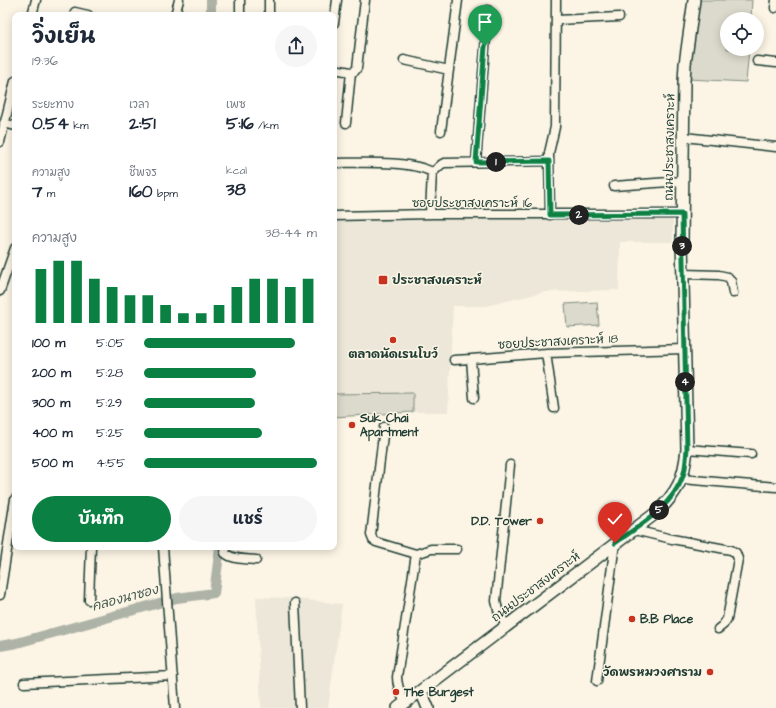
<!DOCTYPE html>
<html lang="th">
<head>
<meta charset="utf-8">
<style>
	body { margin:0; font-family:"Architects Daughter","Playpen Sans Thai",sans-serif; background:#f6f6f7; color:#1f2937; height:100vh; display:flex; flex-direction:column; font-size:15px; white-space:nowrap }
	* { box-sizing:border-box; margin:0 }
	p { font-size:13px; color:#747a83 }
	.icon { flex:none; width:22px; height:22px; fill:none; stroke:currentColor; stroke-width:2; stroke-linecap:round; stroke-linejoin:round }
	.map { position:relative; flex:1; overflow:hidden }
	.details { position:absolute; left:12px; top:12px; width:325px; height:538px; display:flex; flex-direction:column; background:#fff; border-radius:8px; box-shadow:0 2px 10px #0003 }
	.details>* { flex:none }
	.controls { position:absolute; left:720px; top:12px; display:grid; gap:8px }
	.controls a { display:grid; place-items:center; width:44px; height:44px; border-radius:50%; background:#fff; box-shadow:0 2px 10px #0003; font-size:20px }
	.pin { position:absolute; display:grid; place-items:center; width:34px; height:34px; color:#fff; margin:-41px -17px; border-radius:50% 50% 50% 0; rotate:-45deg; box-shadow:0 0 4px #0007 }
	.pin .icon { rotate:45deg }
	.km { position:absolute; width:20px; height:20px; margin:-10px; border-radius:50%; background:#222; color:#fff; font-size:11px; line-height:20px; text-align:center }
	.round { display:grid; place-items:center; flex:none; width:42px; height:42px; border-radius:21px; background:#f6f6f7 }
	.headline { display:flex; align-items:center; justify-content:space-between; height:68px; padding:0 20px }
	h1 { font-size:22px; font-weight:700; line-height:30px }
	.metrics { display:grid; grid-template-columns:repeat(3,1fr); gap:6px; height:68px; padding:4px 20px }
	.metrics div { display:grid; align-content:center }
	.metrics b { font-size:17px; font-weight:700 }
	.metrics small { font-size:11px; font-weight:400 }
	.metrics p { font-size:11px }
	.chart { height:112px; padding:8px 20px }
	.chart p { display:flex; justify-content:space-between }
	.chart svg { width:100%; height:72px; margin-top:4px; stroke:#0b8043; stroke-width:6 }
	.cta { display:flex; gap:8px; margin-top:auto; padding:8px 20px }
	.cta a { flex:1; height:46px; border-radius:24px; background:#0b8043; color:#fff; font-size:16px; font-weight:700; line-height:46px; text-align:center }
	.cta a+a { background:#f6f6f7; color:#1f2937 }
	ul { padding:0 20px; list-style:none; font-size:13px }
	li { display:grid; grid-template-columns:64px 48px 1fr; align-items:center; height:30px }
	li i { height:10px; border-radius:5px; background:#0b8043 }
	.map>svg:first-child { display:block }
	.built { fill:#ece7d8 }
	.green { fill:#dcdacc; stroke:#7e8c80 }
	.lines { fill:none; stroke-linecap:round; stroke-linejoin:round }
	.canal { stroke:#aeb3a7; stroke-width:10 }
	.street-casing { stroke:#1f3d34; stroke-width:11 }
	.secondary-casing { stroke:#1f3d34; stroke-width:14 }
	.street { stroke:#fcf5e5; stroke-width:8 }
	.secondary { stroke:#fcf5e5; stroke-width:11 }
	.route-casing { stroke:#fff; stroke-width:8 }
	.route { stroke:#0b8043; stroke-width:5 }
	.poi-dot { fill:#c8321e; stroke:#fcf5e5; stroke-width:1.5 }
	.labels { text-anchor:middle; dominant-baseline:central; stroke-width:3; stroke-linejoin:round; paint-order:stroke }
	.street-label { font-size:12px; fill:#1f3d34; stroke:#fcf5e5 }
	.poi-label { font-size:12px; font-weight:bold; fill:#1f3d34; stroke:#fcf5e5; text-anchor:start }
	.water-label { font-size:13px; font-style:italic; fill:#435a51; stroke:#fcf5e5 }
</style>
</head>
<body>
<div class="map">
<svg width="776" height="708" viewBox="0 0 776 708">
	<rect width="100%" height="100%" fill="#fcf5e5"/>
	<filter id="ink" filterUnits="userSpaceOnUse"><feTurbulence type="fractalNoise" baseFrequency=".025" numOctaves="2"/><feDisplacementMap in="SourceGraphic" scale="8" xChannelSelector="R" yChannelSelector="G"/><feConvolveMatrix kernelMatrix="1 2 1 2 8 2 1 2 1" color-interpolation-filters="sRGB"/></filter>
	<g filter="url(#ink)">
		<path class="built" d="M673,219V242H620L619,290L544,292L486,306H453L448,412H413L334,417V220Z
			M256,597L289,598L342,604L328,708H261Z"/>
		<path class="green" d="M698,0H752L751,19H727V49H749L746,82L688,79Z
			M597,302L599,325L567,327L565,304Z
			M413,393V412L334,417V394Z"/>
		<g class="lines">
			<path class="canal" d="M211,15V0
				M0,646L17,643L177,598L214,593L220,547"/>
			<g class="street-casing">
				<path id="street" d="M240,0V15
					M269,0V15
					M775,8L776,0
					M75,12L88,15
					M32,15L36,0
					M175,15L179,0
					M557,20L619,17
					M334,23L337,0
					M404,60L449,70
					M757,61L776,63
					M334,69L351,72L355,71L357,68L365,0
					M4,123L15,126
					M346,123L351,72
					M441,131L458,0
					M684,137L776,147
					M0,142L15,81
					M476,162L488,10
					M334,163C360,163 410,160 432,172C438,170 438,165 444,163L549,161
					M614,186L683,181
					M430,214L432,172
					M550,215L549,153L555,127L556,0
					M334,216L433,214H682
					M683,274L719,275L728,277L731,281L733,293
					M0,291L15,248
					M546,353L554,408
					M454,360L471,359
					M474,398L471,359L546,353L685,349
					M384,427L371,535L373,540L376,542L416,554L397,677C397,687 401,694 405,703
					M687,449L751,454
					M682,479L776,487
					M634,530L672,539L731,550L736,553L738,559L727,619L723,625L718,629
					M163,547L175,708
					M226,547L225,553C233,560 246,559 256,560
					M416,554L431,549H457
					M0,595L15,499
					M89,600L91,547
					M295,603L300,708
					M506,626L498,610L496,601L510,465
					M597,681L615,543
					M24,683L173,676"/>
			</g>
			<g class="secondary-casing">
				<path id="secondary" d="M421,691L428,708
					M398,708L656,513C678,492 684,479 687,449L682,241L684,82L685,64L694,0"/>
			</g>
			<use href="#street" class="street"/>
			<use href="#secondary" class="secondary"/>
		</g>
	</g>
	<g class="lines" filter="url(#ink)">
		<g class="route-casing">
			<path id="route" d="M485,46L476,162L549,161L550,215L682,214L687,449C686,458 686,468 683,476C672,507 640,525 615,543"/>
		</g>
		<use href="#route" class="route"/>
	</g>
	<g class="poi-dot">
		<rect x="378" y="275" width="10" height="10" rx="2"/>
		<circle cx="393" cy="340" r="4"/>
		<circle cx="352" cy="425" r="4"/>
		<circle cx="540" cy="521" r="4"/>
		<circle cx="632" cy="619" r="4"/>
		<circle cx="710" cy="672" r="4"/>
		<circle cx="396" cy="692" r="4"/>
	</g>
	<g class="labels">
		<g class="street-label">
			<text transform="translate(670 147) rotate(-89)">ถนนประชาสงเคราะห์</text>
			<text x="472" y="203">ซอยประชาสงเคราะห์ 16</text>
			<text transform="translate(558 342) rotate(-3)">ซอยประชาสงเคราะห์ 18</text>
			<text transform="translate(536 587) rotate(-37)">ถนนประชาสงเคราะห์</text>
		</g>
		<g class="poi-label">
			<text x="392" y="280">ประชาสงเคราะห์</text>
			<text x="393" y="354" text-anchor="middle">ตลาดนัดเรนโบว์</text>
			<text x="360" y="418">Suk Chai<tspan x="360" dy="14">Apartment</tspan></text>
			<text x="532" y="521" text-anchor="end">D.D. Tower</text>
			<text x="640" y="619">B.B Place</text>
			<text x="702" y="672" text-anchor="end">วัดพรหมวงศาราม</text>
			<text x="404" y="692">The Burgest</text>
		</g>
		<g class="water-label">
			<text transform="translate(125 598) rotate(-15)">คลองนาซอง</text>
		</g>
	</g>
</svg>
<div class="controls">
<a><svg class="icon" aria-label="locate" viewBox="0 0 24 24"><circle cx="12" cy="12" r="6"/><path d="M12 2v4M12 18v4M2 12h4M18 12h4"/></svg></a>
</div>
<div class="pin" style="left:485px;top:46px;background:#1e9e55"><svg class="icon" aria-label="arrive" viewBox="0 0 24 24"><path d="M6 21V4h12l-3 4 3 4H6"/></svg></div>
<div class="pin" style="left:615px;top:543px;background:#d93025"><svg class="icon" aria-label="check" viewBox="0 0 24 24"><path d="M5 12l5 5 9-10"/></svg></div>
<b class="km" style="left:496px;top:162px">1</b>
<b class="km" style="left:579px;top:215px">2</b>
<b class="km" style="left:682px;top:246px">3</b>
<b class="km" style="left:685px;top:382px">4</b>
<b class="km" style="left:659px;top:510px">5</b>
<section class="details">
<div class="headline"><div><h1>วิ่งเย็น</h1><p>19:36</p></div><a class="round"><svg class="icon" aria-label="share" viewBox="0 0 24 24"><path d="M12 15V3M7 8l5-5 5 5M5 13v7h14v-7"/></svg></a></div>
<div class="metrics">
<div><p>ระยะทาง</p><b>0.54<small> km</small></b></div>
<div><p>เวลา</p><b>2:51</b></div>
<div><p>เพซ</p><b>5:16<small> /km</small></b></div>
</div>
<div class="metrics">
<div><p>ความสูง</p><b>7<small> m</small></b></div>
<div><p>ชีพจร</p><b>160<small> bpm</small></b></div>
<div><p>kcal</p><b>38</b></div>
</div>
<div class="chart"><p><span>ความสูง</span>38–44 m</p>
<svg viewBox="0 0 160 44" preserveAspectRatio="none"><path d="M5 44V11M15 44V6M25 44V6M35 44V17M45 44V22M55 44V27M65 44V27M75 44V33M85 44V38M95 44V38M105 44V33M115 44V22M125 44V17M135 44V17M145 44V22M155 44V17"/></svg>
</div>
<ul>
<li><b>100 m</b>5:05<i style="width:87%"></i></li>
<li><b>200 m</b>5:28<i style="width:65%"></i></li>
<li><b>300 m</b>5:29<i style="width:64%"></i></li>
<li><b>400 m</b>5:25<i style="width:68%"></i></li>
<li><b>500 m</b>4:55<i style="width:100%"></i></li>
</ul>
<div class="cta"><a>บันทึก</a><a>แชร์</a></div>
</section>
</div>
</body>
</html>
